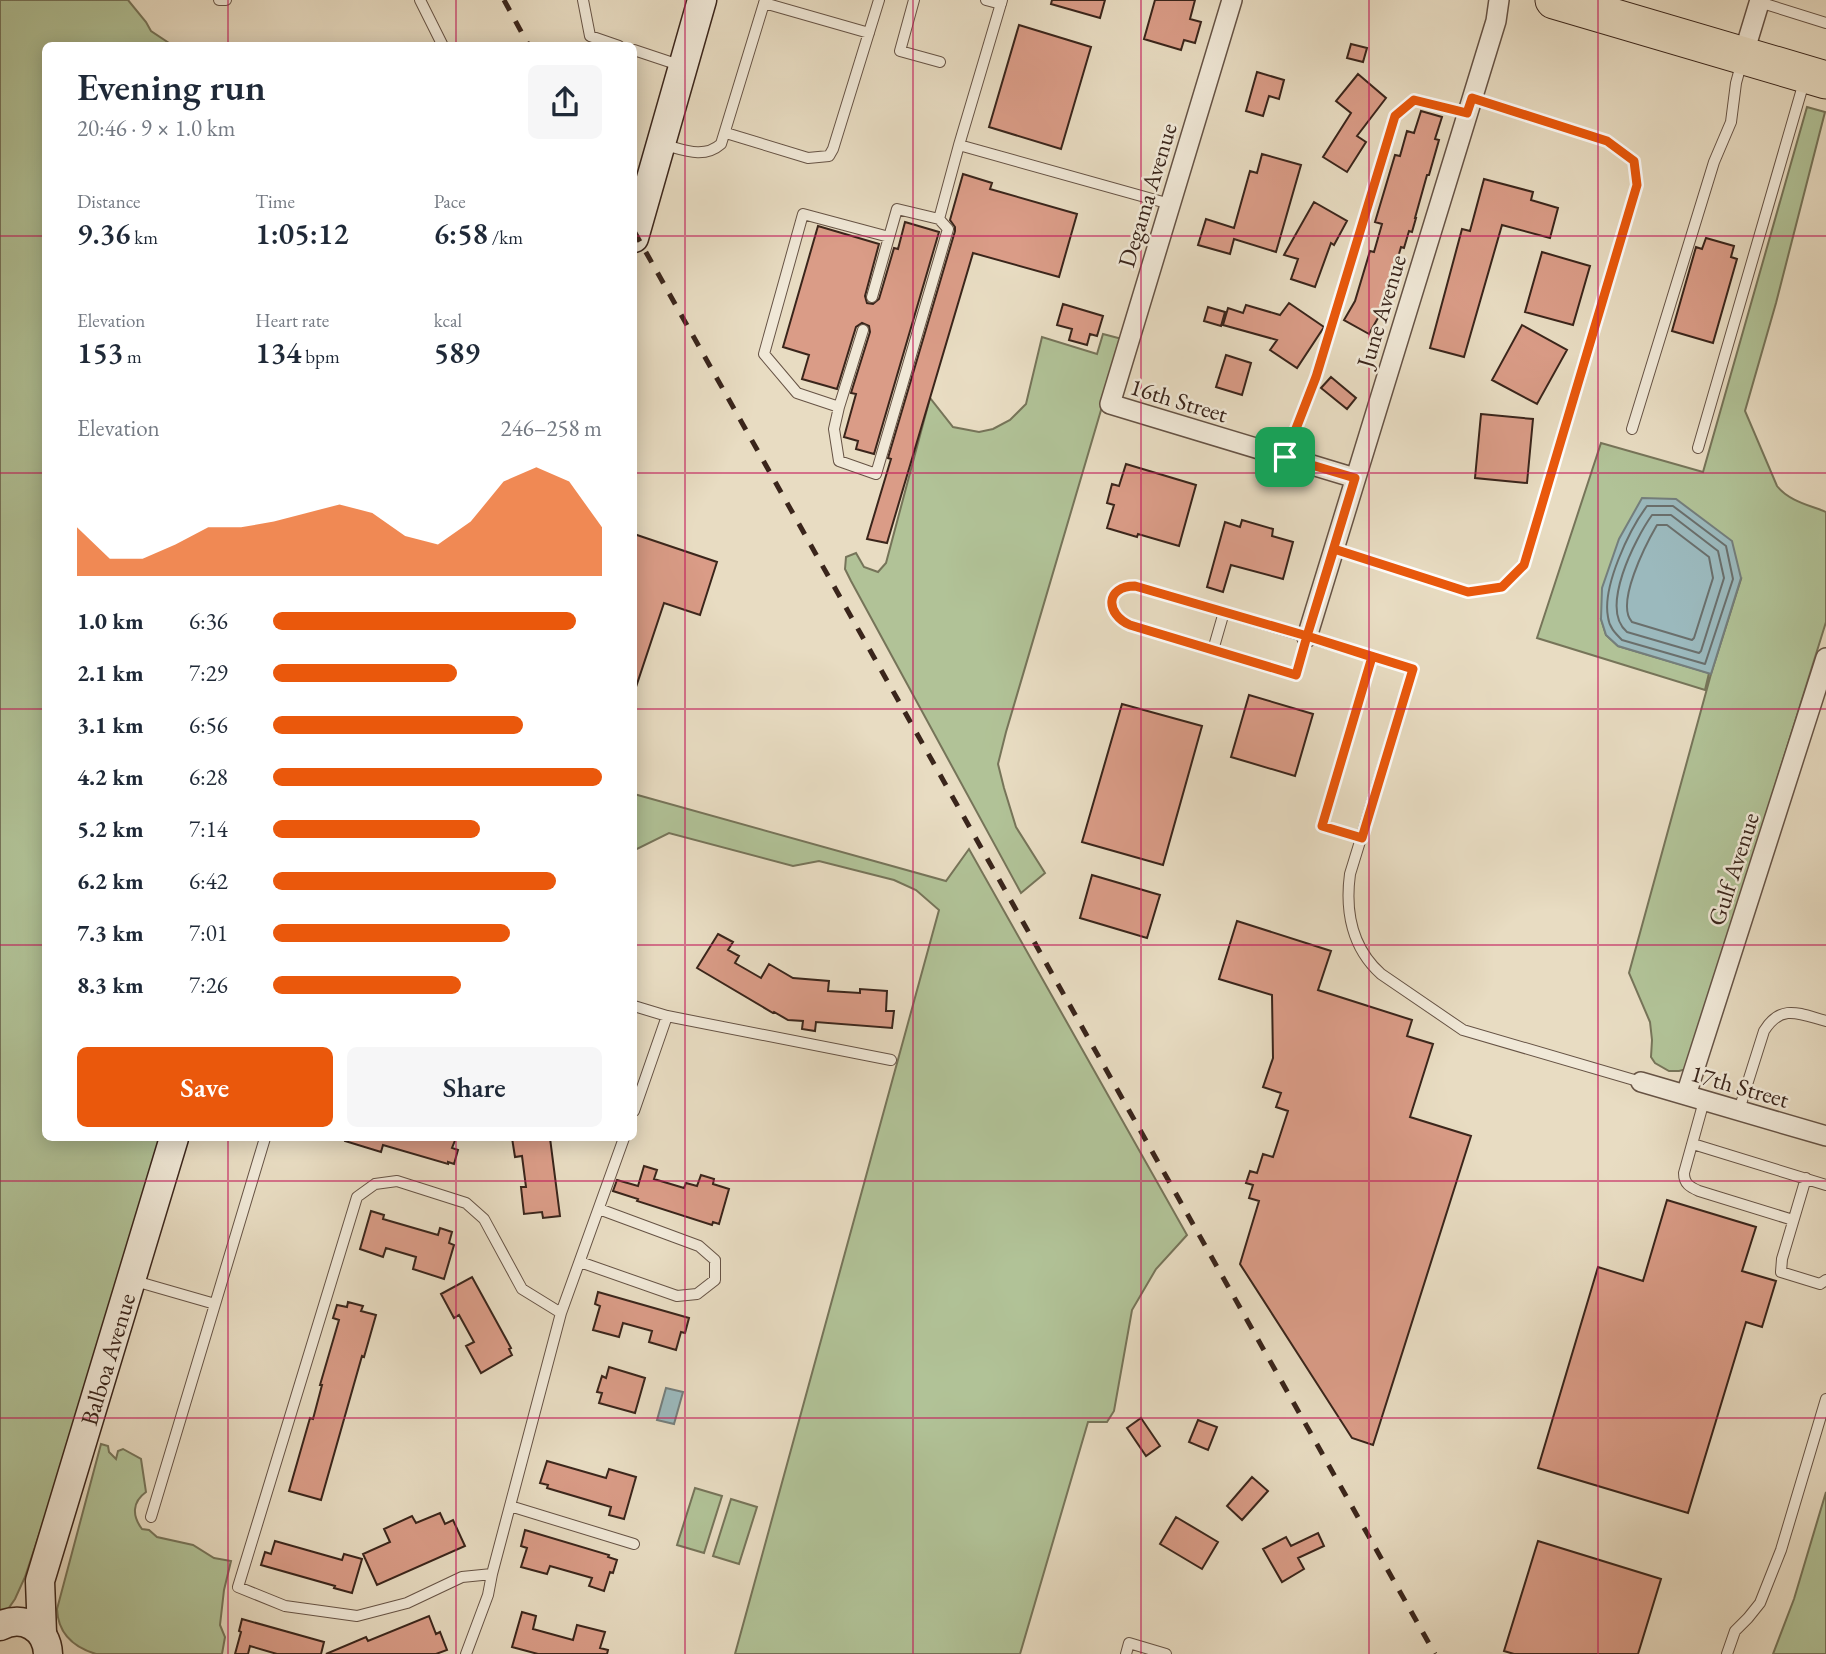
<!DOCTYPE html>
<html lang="en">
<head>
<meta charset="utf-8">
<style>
	body { margin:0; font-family:"EB Garamond",serif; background:#f6f6f7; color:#1f2937; height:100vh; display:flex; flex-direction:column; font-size:26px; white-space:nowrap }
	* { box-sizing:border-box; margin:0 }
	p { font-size:23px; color:#747a83 }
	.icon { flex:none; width:38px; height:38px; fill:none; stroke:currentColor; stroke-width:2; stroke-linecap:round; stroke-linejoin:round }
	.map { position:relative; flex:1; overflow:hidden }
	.drawer { position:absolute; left:42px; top:42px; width:595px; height:1099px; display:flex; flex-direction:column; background:#fff; border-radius:10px; box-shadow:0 4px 18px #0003 }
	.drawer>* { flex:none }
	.pin { position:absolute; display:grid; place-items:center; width:60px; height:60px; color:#fff; margin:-30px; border-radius:14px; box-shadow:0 4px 10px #0006 }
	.round { display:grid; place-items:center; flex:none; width:74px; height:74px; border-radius:10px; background:#f6f6f7 }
	.headline { display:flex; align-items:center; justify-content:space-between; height:119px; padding:0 35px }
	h1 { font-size:38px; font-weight:600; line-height:52px }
	.figures { display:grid; grid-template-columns:repeat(3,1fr); gap:10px; height:119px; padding:7px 35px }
	.figures div { display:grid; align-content:center }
	.figures b { font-size:30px; font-weight:600 }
	.figures small { font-size:19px; font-weight:400 }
	.figures p { font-size:19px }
	.chart { height:196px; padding:14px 35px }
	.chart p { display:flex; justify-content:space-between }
	.chart svg { width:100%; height:126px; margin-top:7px; fill:#ea580c; opacity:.7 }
	.action { display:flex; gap:14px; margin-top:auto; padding:14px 35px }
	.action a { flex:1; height:80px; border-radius:10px; background:#ea580c; color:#fff; font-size:28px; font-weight:600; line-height:80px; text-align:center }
	.action a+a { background:#f6f6f7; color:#1f2937 }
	ul { padding:0 35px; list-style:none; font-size:23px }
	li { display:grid; grid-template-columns:112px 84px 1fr; align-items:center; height:52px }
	li i { height:18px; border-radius:9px; background:#ea580c }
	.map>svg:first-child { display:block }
	.green { fill:#b1c297; stroke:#767459; stroke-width:2 }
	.water { fill:#9bb9bd; stroke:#747e7c; stroke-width:2 }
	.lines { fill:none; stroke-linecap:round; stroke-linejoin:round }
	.shore { stroke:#6a6f6c; stroke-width:2 }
	.building { fill:#da9c87; stroke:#3a251b; stroke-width:2 }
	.lane-casing { stroke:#665345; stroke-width:12 }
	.street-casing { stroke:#665345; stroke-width:22 }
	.secondary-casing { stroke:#3a251b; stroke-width:31 }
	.highway-casing { stroke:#3a251b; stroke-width:39 }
	.lane { stroke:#f0e8d7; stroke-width:10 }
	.street { stroke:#f0e8d7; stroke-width:19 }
	.secondary { stroke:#f0e8d7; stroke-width:28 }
	.highway { stroke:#e8dcc2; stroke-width:37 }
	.rail { stroke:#3a251b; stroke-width:5; stroke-dasharray:12 12; stroke-linecap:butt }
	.route-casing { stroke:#fff; stroke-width:14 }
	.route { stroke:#ea580c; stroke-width:9 }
	.grid { fill:none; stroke:#c2185b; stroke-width:2; stroke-opacity:0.55 }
	.labels { text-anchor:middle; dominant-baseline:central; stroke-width:5; stroke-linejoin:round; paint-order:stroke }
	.street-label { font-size:24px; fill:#3a251b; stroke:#f0e8d7 }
</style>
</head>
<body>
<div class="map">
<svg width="1826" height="1654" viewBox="0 0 1826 1654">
	<rect width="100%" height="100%" fill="#e8dcc2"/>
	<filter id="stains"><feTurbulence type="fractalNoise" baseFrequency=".00286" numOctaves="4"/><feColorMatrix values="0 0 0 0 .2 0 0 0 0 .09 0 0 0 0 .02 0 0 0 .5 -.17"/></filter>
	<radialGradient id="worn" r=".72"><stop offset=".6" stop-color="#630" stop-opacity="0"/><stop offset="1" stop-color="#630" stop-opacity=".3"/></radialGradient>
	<path class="green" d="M0,0H128L146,22L151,31L172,45L46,46V1138H164L51,1499L25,1577L15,1599L8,1609L0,1617Z
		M1807,107L1825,112L1776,303L1745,411L1777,486C1789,501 1809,505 1826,512V622L1687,1069L1679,1071H1669L1655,1063L1651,1057L1652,1040L1650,1022L1629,973L1711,674L1741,579L1601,619L1606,635L1618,646L1709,673L1705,690L1537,638L1601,443L1703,472Z
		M1103,334L1122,339L1006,732L998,764L1004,788L1016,827L1045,873L1021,893L851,581L845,569L846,557L856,553L864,567L878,572L886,563L930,398L953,427L979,432L993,429L1010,420L1026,404L1042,337L1097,354Z
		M634,794L946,881L969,849L1187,1235L1156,1269L1132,1310L1114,1411L1107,1422H1088L1020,1654H735L939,910L916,890L894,880L819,861L793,866L669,833L637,849L634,848Z
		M101,1444L108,1446L109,1452L116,1459L118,1451L123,1449L141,1459L146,1492C132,1502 132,1516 142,1529L149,1530L157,1537L193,1545L214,1558L231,1561L224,1590L220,1625L225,1637L222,1654H96C73,1647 58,1634 57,1609Z
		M695,1488L722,1496L704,1553L677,1545Z
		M1826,1492V1654H1773L1794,1599Z
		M731,1499L757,1507L739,1564L713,1556Z"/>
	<path class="water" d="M1642,498L1676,499L1732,541L1741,578L1711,674L1618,646L1606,635L1601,619L1602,588L1619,539Z
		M666,1388L683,1392L674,1424L657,1420Z"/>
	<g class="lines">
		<path class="shore" d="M1647,506H1673L1726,546L1733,579L1705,664L1622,640C1615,633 1609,627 1608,617C1602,587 1629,530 1647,506Z
			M1652,515H1671L1718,551L1724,578L1701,651L1699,653L1627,632C1599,609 1635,539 1652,515Z
			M1657,525H1667L1709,557L1713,578L1694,638L1692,640L1632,622C1615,604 1646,544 1657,525Z"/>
	</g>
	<path class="building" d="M1052,0H1105L1100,18L1051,4Z
		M1155,0H1195L1190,19L1201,22L1195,43L1184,40L1181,50L1144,39Z
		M1019,25L1091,47L1061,149L989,127Z
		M1351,44L1367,48L1363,62L1347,58Z
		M1257,72L1284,80L1279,99L1269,96L1263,116L1246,111Z
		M1358,74L1386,98L1357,136L1366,142L1347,172L1323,157L1351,113L1336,101Z
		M1421,111L1442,117L1435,139L1439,140L1429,175H1427L1415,218H1416L1412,232L1409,231L1404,248L1401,247L1391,282L1395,283L1392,293L1369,334L1344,320L1355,301L1370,251L1374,252L1382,224L1375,222L1395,155L1400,156L1407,131L1414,133Z
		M1262,154L1301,165L1276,252L1234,239L1230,254L1198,245L1206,219L1234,228L1250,171L1257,173Z
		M963,174L992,183L990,189L1077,214L1059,277L973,253L887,543L867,539L891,459L888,458L955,231V227L950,220Z
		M1484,179L1533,192L1531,200L1558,208L1550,238L1502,225L1464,357L1430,348L1462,229L1470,231Z
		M1314,202L1347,221L1334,245L1331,243L1315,287L1291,279L1298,259L1284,255Z
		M905,222L939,232L874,454L856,449L858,441L844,437L856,394L851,393L870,332L869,326L862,323L856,327L837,389L802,379L809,355L783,347L818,226L879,244L865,296L867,303L873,304L879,299L894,248L898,249Z
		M1706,238L1734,246L1731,257L1737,259L1713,343L1672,331L1696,247L1702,249Z
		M1542,252L1590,266L1573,325L1525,312Z
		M1289,303L1324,327L1297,368L1270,350L1277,340L1223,325L1228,308L1243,313L1246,305L1280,315Z
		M1063,304L1103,316L1097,336L1090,334L1087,345L1069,340L1072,329L1057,325Z
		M1208,307L1225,312L1221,326L1204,321Z
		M1522,325L1567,350L1537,404L1492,380Z
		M1226,355L1251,363L1242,395L1216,387Z
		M1331,377L1356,398L1347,409L1321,388Z
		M1481,414L1533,419L1527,483L1475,478Z
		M1126,464L1196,485L1179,546L1138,534L1137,537L1107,528L1114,505L1107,503L1112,484L1119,486Z
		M1242,520L1273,529L1272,536L1293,542L1283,579L1231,565L1223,592L1207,587L1225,522L1240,527Z
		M634,534L717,562L700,615L664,603L636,687H634Z
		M1249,695L1313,714L1295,776L1231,757Z
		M1122,704L1202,726L1163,865L1082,842Z
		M1092,875L1160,895L1147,938L1080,918Z
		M1237,921L1331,951L1318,990L1412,1020L1407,1036L1433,1044L1410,1117L1471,1136L1373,1445L1352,1438L1240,1264L1259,1201L1249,1198L1253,1185L1246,1183L1250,1171L1257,1173L1263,1154L1273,1157L1288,1111L1276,1107L1281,1093L1263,1087L1273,1058L1272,995L1219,979Z
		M718,934L733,942L728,950L739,956L735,963L761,978L769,964L793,978L829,981L828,991L860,993V989L887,991L886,1011H894L892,1028L816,1022L815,1031L802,1029L803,1021L788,1020L774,1012L773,1013L697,968Z
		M345,1138H456L452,1148L458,1150L454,1164L448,1162V1164L383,1145L381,1152L345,1141Z
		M512,1138H550L560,1216L543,1218L542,1212L524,1214L521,1187H526L522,1156L515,1157Z
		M644,1166L657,1170L654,1179L684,1188L686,1183L697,1186L701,1175L714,1179L713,1184L729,1189L719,1224L713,1222L712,1225L637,1201L638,1199L613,1191L617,1180L638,1186Z
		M1667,1200L1756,1227L1742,1271L1776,1281L1762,1327L1746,1322L1688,1513L1538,1468L1598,1267L1643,1281Z
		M371,1211L384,1215L383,1219L438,1235L440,1228L452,1232L449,1243L454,1245L444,1279L413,1269L416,1257L386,1248L383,1257L360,1249Z
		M472,1277L511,1348L509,1349L512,1355L481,1373L466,1346L474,1342L459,1315L454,1318L441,1294Z
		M598,1292L689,1318L685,1333L681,1332L676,1350L649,1342L652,1331L623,1323L619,1337L593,1330L600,1306L595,1304Z
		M348,1302L363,1306L361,1311L376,1315L364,1357L362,1356L321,1500L289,1491L310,1418L313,1419L322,1385H320L339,1320L333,1318L337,1305L347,1307Z
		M609,1367L645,1378L635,1413L599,1403L602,1393L597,1392L602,1376L606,1378Z
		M1141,1418L1160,1446L1146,1456L1127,1428Z
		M1198,1420L1217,1427L1208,1450L1189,1442Z
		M547,1461L606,1478L609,1469L636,1477L624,1519L609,1515L611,1507L547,1488L548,1485L540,1483Z
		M1252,1477L1268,1491L1242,1520L1227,1506Z
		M440,1513L445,1524L453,1520L465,1546L377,1585L363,1554L390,1542L384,1529L412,1516L416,1523Z
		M1176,1517L1218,1542L1202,1569L1160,1544Z
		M525,1530L609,1555L608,1557L617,1560L613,1573L610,1572L604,1591L589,1586L592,1578L550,1566L547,1574L521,1567L527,1548L521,1546Z
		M1318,1533L1324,1546L1298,1558L1304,1569L1282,1582L1263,1549L1286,1537L1291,1546Z
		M275,1541L342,1560L344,1554L362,1559L352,1593L334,1588L335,1586L261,1565L265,1552L271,1554Z
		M1538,1541L1661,1579L1638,1654H1514L1504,1651Z
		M522,1612L536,1616L533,1629L573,1640L577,1625L605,1632L600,1648L608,1650L607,1654H538L512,1647Z
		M429,1616L436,1634L440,1632L447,1650L436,1654H326L366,1637L368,1641Z
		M242,1619L324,1642L321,1654H277L250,1646L248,1654H235L241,1632L239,1631Z"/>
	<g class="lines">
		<g class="lane-casing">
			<path id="lane" d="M219,0H226
				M420,0L443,46
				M583,0L590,36L619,46
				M914,0L900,51L940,62
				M986,0L1001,4
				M1002,0L959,145L1170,204
				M1759,2L1826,23
				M764,3L869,33
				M634,50L679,65
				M726,133L808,158L829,156L833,149L879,0
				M665,145C684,150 704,159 721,144L765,0
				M872,297L897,209L939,219
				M863,330L839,407L834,429L839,461L876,474L948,229L939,219L959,145
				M839,407L797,393L764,354L803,214L889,237
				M1632,429L1714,162L1731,122L1736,83L1742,61
				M1698,448L1804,82
				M1285,457L1316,378L1395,116L1414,100L1467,113
				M1334,549L1468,592L1502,587L1524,564L1637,185L1634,161L1607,141L1472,98
				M1307,637L1296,675L1130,625C1104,614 1107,584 1137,586L1413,669L1350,874C1345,911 1352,948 1381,974L1463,1030L1641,1082
				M1213,650L1224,612
				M1362,838L1322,826L1372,657
				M634,1006L667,1016L891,1060
				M1704,1101L1684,1173C1684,1184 1690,1187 1699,1191L1793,1220
				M1739,1110L1764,1031C1781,1003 1800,1014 1826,1021
				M634,1111L667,1016
				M1693,1144L1826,1185
				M1806,1178L1782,1259L1781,1272L1820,1284L1826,1280
				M580,1262L677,1296L697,1294L715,1280V1260L699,1246L599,1209
				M135,1281L215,1304
				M510,1506L634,1544
				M151,1517L265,1138
				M492,1574L462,1577L407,1603L357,1616L285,1606L238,1587L357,1197L375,1184L397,1181L466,1203L484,1219L522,1289L561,1313
				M466,1654L488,1595L492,1574L561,1313L624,1138
				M1126,1654L1129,1643L1166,1654
				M1727,1654L1735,1631L1748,1618L1760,1603L1781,1550L1826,1399"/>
		</g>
		<g class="street-casing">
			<path id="street" d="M1232,0L1110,404L1355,478
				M1743,56L1760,0
				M1307,637L1496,21L1499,0
				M1641,1082L1826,1136
				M1686,1095L1826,658"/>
		</g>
		<g class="secondary-casing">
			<g id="secondary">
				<path d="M634,238L702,0"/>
				<path d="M0,1626C23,1614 47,1628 48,1654"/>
				<path id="s1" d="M42,1633L40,1581L174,1138"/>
			</g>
		</g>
		<g class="highway-casing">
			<path id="highway" d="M1554,0L1826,80"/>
		</g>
		<use href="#lane" class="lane"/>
		<use href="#street" class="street"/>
		<use href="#secondary" class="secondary"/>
		<use href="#highway" class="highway"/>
		<path class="rail" d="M504,0L529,46
			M634,231L1435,1654"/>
	</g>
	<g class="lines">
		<g class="route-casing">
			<path id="route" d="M1285,457L1355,478L1307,636L1135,586C1105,586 1105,614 1130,625L1296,675L1307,636L1372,657L1322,826L1362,838L1413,669L1307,636L1334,549L1468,592L1502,587L1524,565L1637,185L1634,161L1607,141L1472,98L1467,113L1414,100L1395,116L1316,377L1285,457"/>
		</g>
		<use href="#route" class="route"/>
	</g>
	<path class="grid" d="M228,0V46M456,0V46M685,0V1654M913,0V1654M1141,0V1654M1369,0V1654M1598,0V1654M0,236H46M634,236H1826M0,473H46M634,473H1826M0,709H46M634,709H1826M0,945H46M634,945H1826M228,1138V1654M456,1138V1654M0,1181H1826M0,1418H1826"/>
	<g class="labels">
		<g class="street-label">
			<text transform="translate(1147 195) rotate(-73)">Degama Avenue</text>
			<text transform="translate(1381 311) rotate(-73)">June Avenue</text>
			<text transform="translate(1179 400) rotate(17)">16th Street</text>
			<text transform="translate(1733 869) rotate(-72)">Gulf Avenue</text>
			<text transform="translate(1740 1086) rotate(16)">17th Street</text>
			<text stroke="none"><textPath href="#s1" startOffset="284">Balboa Avenue</textPath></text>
		</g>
	</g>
	<rect width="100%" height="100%" filter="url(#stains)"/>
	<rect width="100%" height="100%" fill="url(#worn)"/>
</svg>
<div class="pin" style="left:1285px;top:457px;background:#1e9e55"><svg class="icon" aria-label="arrive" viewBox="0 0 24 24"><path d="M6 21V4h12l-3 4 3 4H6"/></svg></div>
<section class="drawer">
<div class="headline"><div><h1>Evening run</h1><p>20:46 · 9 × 1.0 km</p></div><a class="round"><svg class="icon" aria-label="share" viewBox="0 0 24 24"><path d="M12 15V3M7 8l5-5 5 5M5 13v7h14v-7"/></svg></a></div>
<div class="figures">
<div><p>Distance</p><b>9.36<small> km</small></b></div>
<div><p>Time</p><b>1:05:12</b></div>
<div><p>Pace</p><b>6:58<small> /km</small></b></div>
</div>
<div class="figures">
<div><p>Elevation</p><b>153<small> m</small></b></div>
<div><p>Heart rate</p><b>134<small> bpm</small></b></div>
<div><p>kcal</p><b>589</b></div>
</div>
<div class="chart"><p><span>Elevation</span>246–258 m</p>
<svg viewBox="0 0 160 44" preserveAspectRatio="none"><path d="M0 44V27L10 38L20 38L30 33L40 27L50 27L60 25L70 22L80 19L90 22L100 30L110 33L120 25L130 11L140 6L150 11L160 27V44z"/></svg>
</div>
<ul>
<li><b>1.0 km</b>6:36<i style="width:92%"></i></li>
<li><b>2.1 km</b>7:29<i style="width:56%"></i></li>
<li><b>3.1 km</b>6:56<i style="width:76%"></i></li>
<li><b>4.2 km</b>6:28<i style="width:100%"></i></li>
<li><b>5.2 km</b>7:14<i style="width:63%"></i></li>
<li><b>6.2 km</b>6:42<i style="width:86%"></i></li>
<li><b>7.3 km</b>7:01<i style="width:72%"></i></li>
<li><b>8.3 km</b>7:26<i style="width:57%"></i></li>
</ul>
<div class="action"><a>Save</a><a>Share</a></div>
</section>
</div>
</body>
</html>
